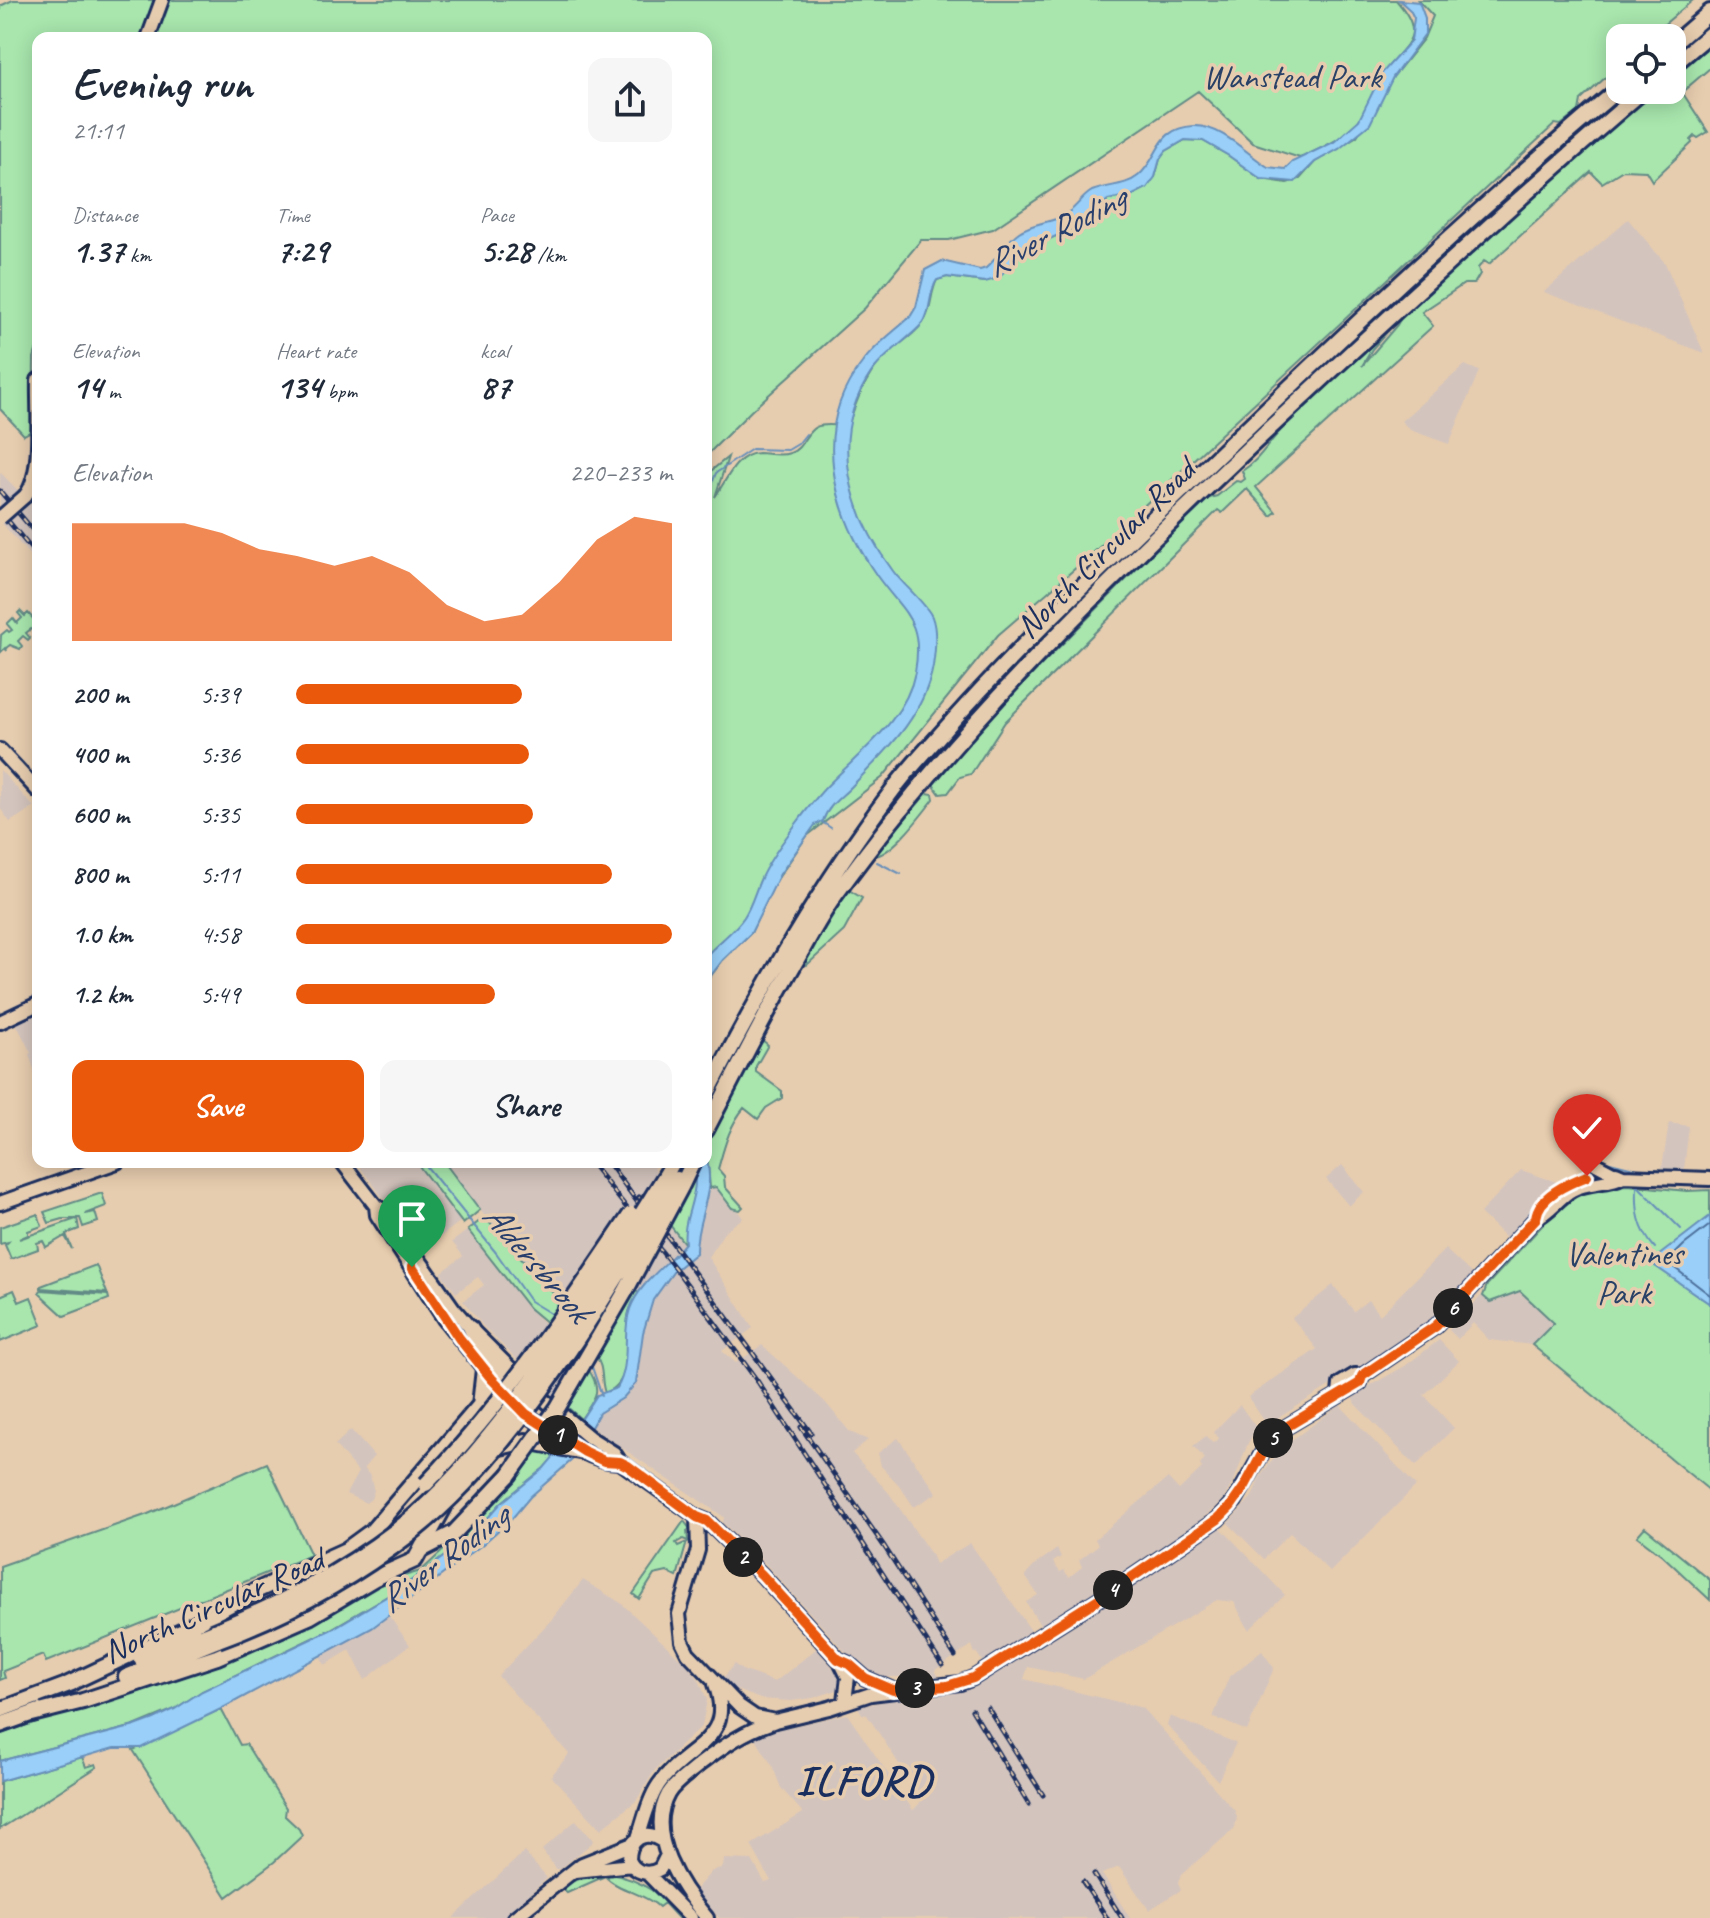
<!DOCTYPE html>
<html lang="en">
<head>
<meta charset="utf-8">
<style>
	body { margin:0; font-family:Caveat,sans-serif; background:#f6f6f7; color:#1f2937; height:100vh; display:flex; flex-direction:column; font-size:30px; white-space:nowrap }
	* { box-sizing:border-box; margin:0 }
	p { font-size:26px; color:#747a83 }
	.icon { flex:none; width:44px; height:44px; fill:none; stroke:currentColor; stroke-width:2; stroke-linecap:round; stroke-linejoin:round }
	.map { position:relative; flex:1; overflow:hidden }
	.panel { position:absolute; left:32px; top:32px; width:680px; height:1136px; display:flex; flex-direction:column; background:#fff; border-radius:16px; box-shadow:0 4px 20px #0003 }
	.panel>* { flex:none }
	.tools { position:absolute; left:1606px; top:24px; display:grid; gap:16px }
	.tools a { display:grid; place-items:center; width:80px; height:80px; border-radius:16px; background:#fff; box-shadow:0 4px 20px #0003; font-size:40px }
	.pin { position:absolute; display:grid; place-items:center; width:68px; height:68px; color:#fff; margin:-82px -34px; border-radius:50% 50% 50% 0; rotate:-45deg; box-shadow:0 0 8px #0007 }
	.pin .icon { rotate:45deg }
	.km { position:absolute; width:40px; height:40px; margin:-20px; border-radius:50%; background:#222; color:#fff; font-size:22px; line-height:40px; text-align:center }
	.round { display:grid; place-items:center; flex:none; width:84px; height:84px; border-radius:16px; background:#f6f6f7 }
	.head { display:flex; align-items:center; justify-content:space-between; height:136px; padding:0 40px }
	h1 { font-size:44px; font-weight:600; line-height:60px }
	.metrics { display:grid; grid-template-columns:repeat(3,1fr); gap:12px; height:136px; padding:8px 40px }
	.metrics div { display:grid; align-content:center }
	.metrics b { font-size:34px; font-weight:600 }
	.metrics small { font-size:22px; font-weight:400 }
	.metrics p { font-size:22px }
	.chart { height:224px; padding:16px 40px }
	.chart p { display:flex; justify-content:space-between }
	.chart svg { width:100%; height:144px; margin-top:8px; fill:#ea580c; opacity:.7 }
	.action { display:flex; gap:16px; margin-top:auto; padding:16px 40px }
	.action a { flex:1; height:92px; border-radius:16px; background:#ea580c; color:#fff; font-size:32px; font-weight:600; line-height:92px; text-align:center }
	.action a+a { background:#f6f6f7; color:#1f2937 }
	ul { padding:0 40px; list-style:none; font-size:26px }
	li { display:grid; grid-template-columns:128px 96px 1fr; align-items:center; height:60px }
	li i { height:20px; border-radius:10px; background:#ea580c }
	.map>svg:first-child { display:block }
	.built { fill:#d3c4bd }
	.green { fill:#a8e6ad; stroke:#628a86; stroke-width:2 }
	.water { fill:#99cff8; stroke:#678fba; stroke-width:2 }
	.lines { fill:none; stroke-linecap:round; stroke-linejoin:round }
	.shore { stroke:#4d6f9c; stroke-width:2 }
	.stream { stroke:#678fba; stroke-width:2 }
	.major-casing { stroke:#1b2f5e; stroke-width:18 }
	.highway-casing { stroke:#1b2f5e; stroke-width:20 }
	.major { stroke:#e7cdaf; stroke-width:12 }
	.highway { stroke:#e7cdaf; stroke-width:14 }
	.rail-casing { stroke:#1b2f5e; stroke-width:5 }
	.rail { stroke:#e7cdaf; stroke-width:2; stroke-dasharray:6; stroke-linecap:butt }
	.major-bridge-casing { stroke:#1b2f5e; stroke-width:18; stroke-linecap:butt }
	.highway-bridge-casing { stroke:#1b2f5e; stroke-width:20; stroke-linecap:butt }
	.major-bridge { stroke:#e7cdaf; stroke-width:12 }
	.highway-bridge { stroke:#e7cdaf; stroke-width:14 }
	.route-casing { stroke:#fff; stroke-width:16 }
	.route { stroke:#ea580c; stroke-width:10 }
	.labels { text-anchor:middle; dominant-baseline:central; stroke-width:7; stroke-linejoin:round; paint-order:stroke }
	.park-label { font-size:34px; fill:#294166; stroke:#e7cdaf }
	.street-label { font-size:34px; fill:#1b2f5e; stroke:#e7cdaf }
	.water-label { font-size:36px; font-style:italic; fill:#283f6d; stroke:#e7cdaf }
	.district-label { font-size:42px; font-weight:bold; letter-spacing:2px; fill:#1b2f5e; stroke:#e7cdaf }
</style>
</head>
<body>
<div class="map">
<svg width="1710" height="1918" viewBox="0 0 1710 1918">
	<rect width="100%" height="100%" fill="#e7cdaf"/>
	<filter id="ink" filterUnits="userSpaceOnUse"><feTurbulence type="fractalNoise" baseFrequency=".0125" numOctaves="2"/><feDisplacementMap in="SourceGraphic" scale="16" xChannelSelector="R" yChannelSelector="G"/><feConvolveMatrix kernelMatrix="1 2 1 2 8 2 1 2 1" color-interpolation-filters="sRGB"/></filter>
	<g filter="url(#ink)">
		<path class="built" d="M1628,219L1665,263L1704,353L1544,292Z
			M1465,365L1479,371L1449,444L1410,430L1401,421Z
			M0,472L38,511V565L0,521Z
			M0,770L34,807L10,822L0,808Z
			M38,1012V1082L29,1054L31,1053L16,1023Z
			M1669,1123L1689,1126L1684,1170L1662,1168Z
			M356,1162H416L461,1221L423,1250Z
			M444,1162H653L670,1225L693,1255L696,1253L697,1232L710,1188L716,1186L723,1199L737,1210L743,1218L725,1231L708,1257L753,1328L722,1351L736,1363L762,1345L825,1402L850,1432L868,1440L852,1453L889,1493L931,1554L935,1564L970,1543L1032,1632L1031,1635L984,1664L976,1652L975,1654L972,1645L935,1670L939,1677H883L869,1674L859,1667L764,1562L723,1523L724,1517L591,1427L602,1410L627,1394L636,1383L643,1333L649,1309L658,1292L671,1277L664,1268L639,1294L600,1247L562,1303L498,1234Z
			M1342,1165L1364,1192L1349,1206L1326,1179Z
			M1521,1170L1557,1182L1506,1238L1480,1213Z
			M468,1230L529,1308L581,1361L556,1398L484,1327L463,1301L484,1285L478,1277L456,1293L441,1273L463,1256L452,1242Z
			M1445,1249L1473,1275L1432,1322L1267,1425L1248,1397L1317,1349L1292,1318L1333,1285L1354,1311L1368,1300L1380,1315Z
			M1520,1291L1554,1323L1532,1345L1489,1340L1473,1323L1458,1339L1449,1330L1482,1295L1490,1302Z
			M1439,1340L1459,1361L1424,1395L1454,1428L1416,1466L1355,1404L1353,1399L1355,1394L1405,1366Z
			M1240,1405L1257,1429L1248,1443L1234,1481L1222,1501L1178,1540L1044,1626L1040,1625L1026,1602L1038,1595L1025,1576L1037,1563L1057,1549L1061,1557L1053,1562L1060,1572L1064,1570L1069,1577L1082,1567L1079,1560L1098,1545L1095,1539L1168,1478L1179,1490L1202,1468L1200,1465L1205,1459L1193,1446L1206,1436L1213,1443L1219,1438L1213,1432Z
			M1340,1405L1416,1486L1330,1572L1290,1533L1264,1559L1228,1523L1252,1497L1260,1477L1281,1448Z
			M351,1430L374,1456L364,1468L370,1476L374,1491L371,1499L366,1503L346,1494L358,1472L335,1445Z
			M898,1438L937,1493L914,1507L899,1485L881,1466L878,1453Z
			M1219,1526L1285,1595L1249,1630L1234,1602L1217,1600L1084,1679L1028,1667L1024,1679L1143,1708L1235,1811L1237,1817L1235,1828L1181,1875L1178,1883L1181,1890L1149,1910L1119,1867L1102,1874L1130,1918H719L695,1890L712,1871L723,1867L724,1859L752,1860L765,1883L771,1881L751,1845L803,1813L781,1788L772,1765L753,1735L847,1714L913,1810L920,1803L918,1793L867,1715L862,1714L858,1707L899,1698H930L976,1682Z
			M583,1580L621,1603L687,1665L699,1680L707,1700L702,1726L655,1770L636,1801L601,1829L551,1776L569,1754L498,1676L552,1619Z
			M389,1616L410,1645L365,1680L350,1650L325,1665L320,1656Z
			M817,1648L837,1673L840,1682L837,1690L813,1698L791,1701L760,1699L732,1688L724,1677L734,1664L742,1670L775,1682Z
			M1262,1651L1274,1668L1247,1731L1213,1717L1229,1677Z
			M1170,1716L1236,1743L1218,1781L1167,1725Z
			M576,1820L593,1840L592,1843L560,1869H556L542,1850Z
			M524,1852L547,1878L503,1918H453Z"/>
		<path class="green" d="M13,0H159L146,38H38V344L34,358L33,430L24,435L0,409V6Z
			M168,0H1396C1428,36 1406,43 1384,72C1374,85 1370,103 1361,117C1348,138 1321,148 1300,158L1253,143L1198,91L993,229L949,240H921L865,308L751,411L706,456V38H153Z
			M1418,0H1693L1648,38H1620V64L1581,100L1579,111L1561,125L1555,124L1093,553L998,635L883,777L807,836L772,887L751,933L723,960L706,982V475L728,457L715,497C726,481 736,454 758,453C768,453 779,457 790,453C803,449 805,432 816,427C824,423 839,426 848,426C856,402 865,378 882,359C895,345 914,337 924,321C932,310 930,293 937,280L947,277L985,282L1024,250L1070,230L1108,200L1133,195L1155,177L1160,159L1166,151L1185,140L1203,141L1229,156L1261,179L1287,183L1300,179L1315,162L1357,136L1393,77L1424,38L1433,16Z
			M1710,43V68L1682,92L1708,132L1698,138L1695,136L1691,140L1692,143L1652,181L1646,171L1623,170L1602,183L1591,172L1489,264L1484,261L1478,268L1480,274L1474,284H1464L1422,312L1433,326L1256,487L1276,512L1271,516L1247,489L1222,513L1218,510L1005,722L971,774L960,777L948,793L940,794L932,783L964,743L1206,499L1217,496L1236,481L1241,482L1245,479L1242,471C1261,459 1269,441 1285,426C1317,394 1352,364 1384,331H1388L1372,349L1362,366L1397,325L1402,316L1653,90H1672V74Z
			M20,611L25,616L28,613L37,623L34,626L38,631L36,633L31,629L26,633L30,638L28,640L23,636L18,641L22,646L20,649L10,645L6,648L7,651L5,648L0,653L1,635L7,630L9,632L12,630L7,624L13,618L17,623L22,618L18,613Z
			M927,793L933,794L934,799C922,814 891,857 873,856Z
			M849,890L862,898L844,931L807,965L802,961Z
			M760,1038L768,1045L756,1066V1072L782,1091V1098L766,1108L758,1119L744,1108C729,1126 724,1148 718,1169L724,1176L725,1187L743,1207L740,1210L732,1208L716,1187L710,1188L706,1143Z
			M416,1162H444L480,1210L463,1224Z
			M694,1167L696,1183L684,1243L670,1225L668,1217Z
			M1628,1185L1687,1191L1710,1190V1491L1532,1345L1554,1323L1520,1291L1490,1302L1483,1296L1487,1285L1563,1203C1570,1200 1574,1196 1579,1193C1592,1184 1614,1186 1628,1185Z
			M102,1193L106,1206L85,1214L95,1212L98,1222L83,1227L80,1218H77L79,1229L66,1234L72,1249L65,1236L46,1247L43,1241L37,1243L38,1249L11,1259L5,1245L8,1242L0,1244V1227L38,1214L42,1226L28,1231V1235L19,1239L76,1219H63L49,1223L44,1212Z
			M481,1220L488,1221L562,1303L548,1324L529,1308L468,1230Z
			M96,1265L107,1293L41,1288V1286Z
			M632,1286L639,1294C634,1301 629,1308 628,1317C625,1342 635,1382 605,1393C600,1380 605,1368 595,1355Z
			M14,1290L19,1302L31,1297L42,1325L0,1342V1296Z
			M41,1290L108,1295L109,1299L64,1316L39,1293Z
			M588,1369C604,1392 594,1399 581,1419L565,1405Z
			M535,1451L556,1455L544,1468L501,1503L472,1536L401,1588L329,1630L202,1691L175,1709L134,1726L0,1761V1734L103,1700L382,1582L421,1571L465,1530Z
			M267,1463L311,1555L46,1662L43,1655L3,1671L5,1678L0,1680V1566L148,1514Z
			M684,1521L690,1529L687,1531L688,1541L683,1539L676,1543L678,1546L687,1542L677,1577L667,1572L654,1575L639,1599L633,1594Z
			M1645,1527L1710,1580V1600L1662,1555L1637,1536Z
			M221,1709L240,1745L246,1744L286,1808L285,1816L299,1829L302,1836L274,1862L227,1897L133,1750Z
			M82,1757L86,1767L96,1764L97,1767L0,1829V1781Z
			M610,1874C641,1879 663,1896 685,1918H678L664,1903L659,1907C646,1894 617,1890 605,1876L567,1893L559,1887L588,1875Z"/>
		<path class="water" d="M1399,0L1419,2L1425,18V34L1393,77L1370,124L1339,149L1315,162L1295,182L1261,179L1229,156L1203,141L1185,140L1166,151L1160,159L1155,177L1147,188L1133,195L1108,200L1070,230L1024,250L1000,276L992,280L985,282L947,277L937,280C928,293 932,310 923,323C907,341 885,353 871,373C827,438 850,513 893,571C903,585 926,603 932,617C937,630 935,653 933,666C924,716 887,750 853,785C842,797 828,805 823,821L815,825L780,874L751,933L723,960L706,982V956C718,942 734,932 744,917C752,905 755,891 761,878C768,862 779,847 790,832C802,816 814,799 828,785C860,752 906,720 915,672C924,620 904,614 877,576C833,513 810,428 862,363C875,345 894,332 910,317L916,307L925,270L942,261L980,270L986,268C999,257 1006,241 1019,232C1035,221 1054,224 1070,211C1078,205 1083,196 1092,191C1107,185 1126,186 1138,176C1161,157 1155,128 1194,126C1221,125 1247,154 1268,167L1285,169L1292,162L1334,142L1359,120L1382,73L1411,41L1414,18L1410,10Z
			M706,1157C717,1191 695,1219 696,1253L674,1271L653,1300L643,1333L636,1383L623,1398L599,1413L573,1459L530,1497L504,1528L502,1527L483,1544L372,1628L221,1709L141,1748H114L0,1781V1761L135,1726L154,1719L175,1709L202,1691L330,1630L401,1588L472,1536L501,1503L544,1468L570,1437L597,1395L617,1388C632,1363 621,1335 630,1309C639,1283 668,1264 685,1243C681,1216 704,1190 691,1162H706Z
			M1710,1216V1304L1655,1266L1658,1256Z"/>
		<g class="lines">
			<path class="shore" d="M1710,1225L1684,1245L1667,1262L1710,1295"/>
			<path class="stream" d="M706,565L710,489L716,473L752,449L788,450L798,444L806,434
				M822,822L831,828
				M877,862L901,874
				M1606,1161L1638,1169
				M423,1162L497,1254L530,1301L553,1315
				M1637,1186C1636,1210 1638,1229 1655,1248
				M1639,1187L1681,1229
				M591,1364L602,1396"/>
			<g class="major-casing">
				<path id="major" d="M148,38L162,0
					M25,496C44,474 37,411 38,380
					M0,750L38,791
					M0,1022L38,1004
					M1590,1152L1596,1164L1613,1173
					M342,1162L376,1206L385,1211L453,1308L471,1329L520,1378
					M1616,1173L1623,1176L1710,1179
					M0,1203L117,1162
					M376,1206L377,1215L444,1319L492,1379L504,1390
					M534,1391L590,1438L614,1453L620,1462L697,1517L707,1521L762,1575L838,1659L849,1664L865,1678L893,1690
					M1339,1394L1340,1384L1355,1375L1362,1376
					M519,1407L526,1414C552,1431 587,1463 620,1462
					M697,1517L698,1550L679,1614L682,1641L688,1653L739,1706L755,1717L775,1721L829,1708L871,1694L960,1683L973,1678L1119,1586L1218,1519L1235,1501L1269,1441L1286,1427L1360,1383L1362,1376L1436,1326L1536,1218C1549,1213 1559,1197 1572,1190C1588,1181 1611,1184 1623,1176
					M840,1661L848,1677L845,1701
					M638,1838C644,1821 648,1800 659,1784C684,1747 737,1741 715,1684
					M662,1841C644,1829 629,1839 629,1860C635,1873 647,1876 660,1869L667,1855
					M576,1871L632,1865
					M647,1873L691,1918
					M514,1918L582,1864L630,1845
					M707,1918C681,1888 645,1835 668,1794C675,1782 690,1773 700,1764C726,1744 744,1732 775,1721"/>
			</g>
			<g class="highway-casing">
				<path id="highway" d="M1672,45L1710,12
					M1672,66L1710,34
					M706,1096C761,990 820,886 892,791C908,769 928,749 946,728C1016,649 1093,576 1169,503C1316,361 1464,220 1620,88
					M706,1130C736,1073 764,1016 796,961C809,938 821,915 836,894C957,727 1106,583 1255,442C1383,322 1511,204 1644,90
					M667,1173L673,1162
					M682,1185L693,1162
					M471,1329L478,1347L520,1388
					M480,1405L484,1369
					M500,1447L526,1441L585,1452
					M423,1549L454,1533L509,1475
					M141,1659L212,1632
					M126,1677L218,1640
					M66,1685L185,1629L251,1593L346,1550L372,1531L480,1405L514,1372
					M0,1710L72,1683
					M32,1714L83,1701L217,1657L311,1616L375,1578L415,1560L444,1507
					M0,1725L39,1711"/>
			</g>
			<use href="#major" class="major"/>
			<use href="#highway" class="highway"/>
			<g class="rail-casing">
				<path id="rail" d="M0,491L38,536
					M0,511L38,557
					M590,1162L678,1272L758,1382L942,1665
					M608,1162L641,1207
					M639,1197L811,1433
					M801,1427L884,1546L955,1656
					M988,1708L1043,1795
					M972,1710L1029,1804
					M1094,1874L1122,1918
					M1083,1882L1107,1918"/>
			</g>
			<use href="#rail" class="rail"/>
			<g class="major-bridge-casing">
				<path id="major-bridge" d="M0,518L25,496"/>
			</g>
			<g class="highway-bridge-casing">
				<path id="highway-bridge" d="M509,1475L558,1407L625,1292L681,1187
					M426,1484C504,1403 568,1308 631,1214
					M212,1632C278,1605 340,1574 397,1530C443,1494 478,1451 513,1406C569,1331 618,1252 667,1173
					M218,1640C288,1614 351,1580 410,1534C519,1448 604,1297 677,1179"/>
			</g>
			<use href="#major-bridge" class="major-bridge"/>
			<use href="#highway-bridge" class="highway-bridge"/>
		</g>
	</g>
	<g class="lines" filter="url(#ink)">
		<g class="route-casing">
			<path id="route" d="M412,1267L459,1338L492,1379L526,1414L585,1452L604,1461L620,1462L628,1466L697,1517L707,1521L762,1575L838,1659L849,1664L865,1678L893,1690L947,1686L973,1678L1119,1586L1218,1519L1231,1506L1245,1486L1269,1441L1286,1427L1360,1383L1362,1376L1436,1326L1536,1218C1538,1196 1569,1183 1587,1176"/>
		</g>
		<use href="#route" class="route"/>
	</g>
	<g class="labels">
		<g class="park-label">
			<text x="1292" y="76">Wanstead Park</text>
			<text x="1624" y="1253">Valentines<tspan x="1624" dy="39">Park</tspan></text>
		</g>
		<g class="street-label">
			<text transform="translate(1105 548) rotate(-45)">North Circular Road</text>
			<text transform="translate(213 1605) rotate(-24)">North Circular Road</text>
		</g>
		<g class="water-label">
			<text transform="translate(1055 231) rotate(-28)">River Roding</text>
			<text transform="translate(537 1262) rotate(49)">Aldersbrook</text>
			<text transform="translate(443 1558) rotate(-37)">River Roding</text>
		</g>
		<g class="district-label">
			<text x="864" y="1780">ILFORD</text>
		</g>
	</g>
</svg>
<div class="tools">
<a><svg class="icon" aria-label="locate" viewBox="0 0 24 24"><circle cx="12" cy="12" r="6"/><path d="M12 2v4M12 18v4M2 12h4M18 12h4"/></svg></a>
</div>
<div class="pin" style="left:412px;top:1267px;background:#1e9e55"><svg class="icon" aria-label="arrive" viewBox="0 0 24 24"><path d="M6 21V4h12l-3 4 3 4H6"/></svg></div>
<div class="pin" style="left:1587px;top:1176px;background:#d93025"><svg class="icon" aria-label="check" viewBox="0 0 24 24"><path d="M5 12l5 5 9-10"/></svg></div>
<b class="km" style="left:558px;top:1435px">1</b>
<b class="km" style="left:743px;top:1557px">2</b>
<b class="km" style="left:915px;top:1688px">3</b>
<b class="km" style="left:1113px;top:1590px">4</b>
<b class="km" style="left:1273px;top:1438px">5</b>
<b class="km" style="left:1453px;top:1308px">6</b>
<section class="panel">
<div class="head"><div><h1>Evening run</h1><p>21:11</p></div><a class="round"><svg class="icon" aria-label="share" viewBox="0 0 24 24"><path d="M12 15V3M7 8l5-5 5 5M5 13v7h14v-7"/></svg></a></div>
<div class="metrics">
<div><p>Distance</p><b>1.37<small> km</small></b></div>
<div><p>Time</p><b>7:29</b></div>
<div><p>Pace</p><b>5:28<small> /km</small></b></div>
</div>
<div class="metrics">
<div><p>Elevation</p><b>14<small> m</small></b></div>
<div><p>Heart rate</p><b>134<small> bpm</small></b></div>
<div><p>kcal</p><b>87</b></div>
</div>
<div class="chart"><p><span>Elevation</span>220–233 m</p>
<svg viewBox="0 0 160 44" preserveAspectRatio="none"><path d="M0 44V8L10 8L20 8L30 8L40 11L50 16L60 18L70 21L80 18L90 23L100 33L110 38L120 36L130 26L140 13L150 6L160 8V44z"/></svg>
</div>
<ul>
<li><b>200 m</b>5:39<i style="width:60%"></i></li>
<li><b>400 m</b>5:36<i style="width:62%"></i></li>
<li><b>600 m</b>5:35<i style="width:63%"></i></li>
<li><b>800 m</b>5:11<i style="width:84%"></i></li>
<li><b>1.0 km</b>4:58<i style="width:100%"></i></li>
<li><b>1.2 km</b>5:49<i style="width:53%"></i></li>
</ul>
<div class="action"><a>Save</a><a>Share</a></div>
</section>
</div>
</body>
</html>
